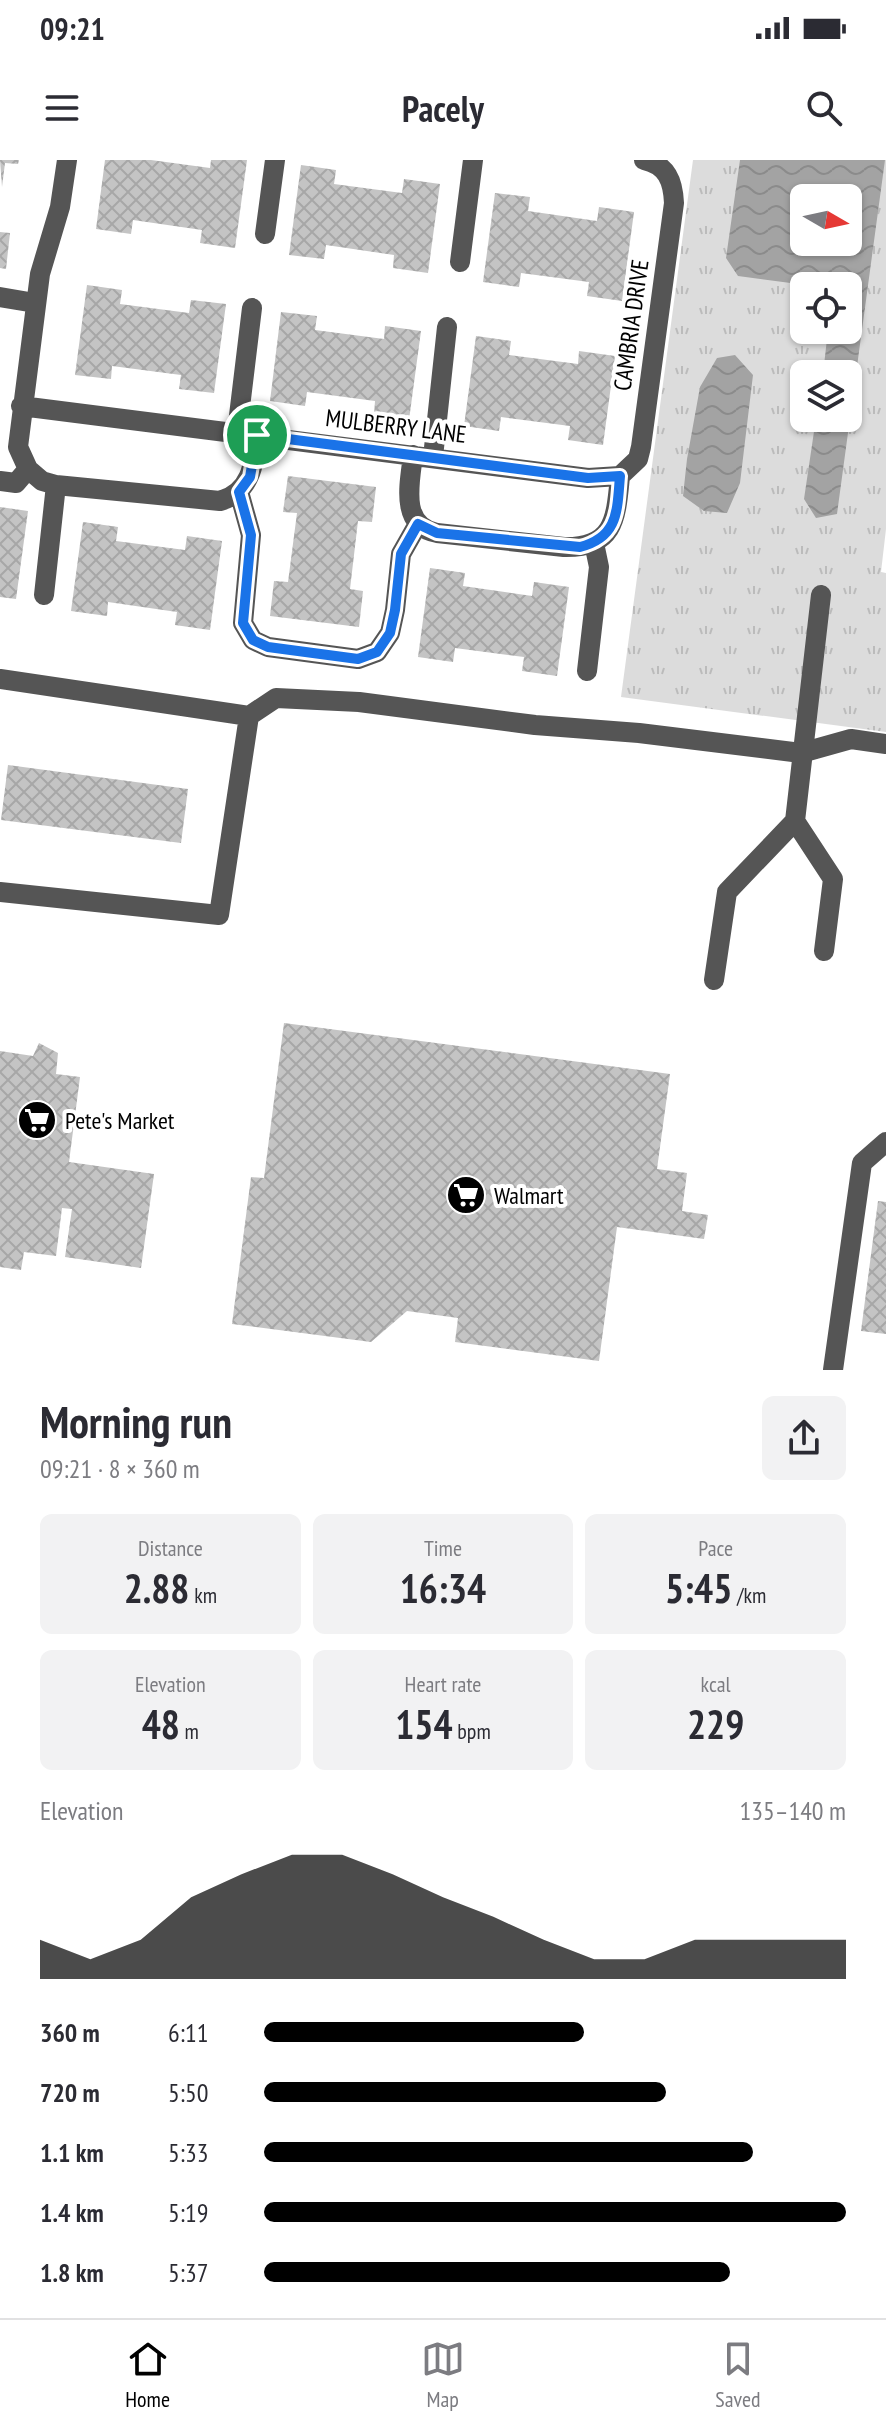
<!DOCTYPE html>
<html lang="en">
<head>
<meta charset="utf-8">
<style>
	body { margin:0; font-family:"PT Sans Narrow",sans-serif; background:#f2f2f3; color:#2b2b33; height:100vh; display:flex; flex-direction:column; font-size:30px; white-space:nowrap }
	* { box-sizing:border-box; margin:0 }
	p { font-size:26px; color:#7c7c81 }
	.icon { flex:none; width:44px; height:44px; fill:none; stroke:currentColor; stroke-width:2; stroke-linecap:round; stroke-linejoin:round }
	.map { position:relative; height:1210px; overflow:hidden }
	.details { display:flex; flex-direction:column; background:#fff; flex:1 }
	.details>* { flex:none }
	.needle { width:52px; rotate:99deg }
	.buttons { position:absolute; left:790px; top:24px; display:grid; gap:16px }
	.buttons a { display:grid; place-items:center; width:72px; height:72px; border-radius:12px; background:#fff; box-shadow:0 2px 6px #0004; font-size:40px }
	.pin { position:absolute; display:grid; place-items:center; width:68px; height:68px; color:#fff; margin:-34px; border:4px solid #fff; border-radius:50%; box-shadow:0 2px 8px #0007 }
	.round { display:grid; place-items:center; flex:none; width:84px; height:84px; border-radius:12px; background:#f2f2f3 }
	.head { display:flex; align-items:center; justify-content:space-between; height:136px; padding:0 40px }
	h1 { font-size:44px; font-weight:600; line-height:60px }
	.metrics { display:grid; grid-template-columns:repeat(3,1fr); gap:12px; height:136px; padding:8px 40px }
	.metrics div { display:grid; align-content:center; border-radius:12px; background:#f2f2f3; text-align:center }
	.metrics b { font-size:40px; font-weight:600 }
	.metrics small { font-size:22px; font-weight:400 }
	.metrics p { font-size:22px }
	.chart { height:224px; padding:16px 40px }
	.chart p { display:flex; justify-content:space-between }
	.chart svg { width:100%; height:144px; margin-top:8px; fill:#000; opacity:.7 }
	ul { padding:0 40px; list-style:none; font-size:26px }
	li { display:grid; grid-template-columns:128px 96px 1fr; align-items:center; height:60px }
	li i { height:20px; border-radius:10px; background:#000 }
	.status { display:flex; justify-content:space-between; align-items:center; height:56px; padding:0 40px; background:#fff; direction:ltr }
	.status svg { height:22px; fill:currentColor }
	header { display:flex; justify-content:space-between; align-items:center; height:104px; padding:0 40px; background:#fff; font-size:36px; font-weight:600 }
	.tab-bar { display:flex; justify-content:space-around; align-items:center; height:112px; border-top:2px solid #e1e1e2; background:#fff; font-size:22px; color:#7c7c81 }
	.tab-bar a { display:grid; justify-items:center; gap:4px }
	.tab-bar .current { color:#000 }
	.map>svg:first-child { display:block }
	.grass { fill:url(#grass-tufts); fill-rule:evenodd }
	.water { fill:url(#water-waves); fill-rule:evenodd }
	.building { fill:url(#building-cross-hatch) }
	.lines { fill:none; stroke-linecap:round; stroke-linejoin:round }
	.minor { stroke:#555; stroke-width:20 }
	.route-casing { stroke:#fff; stroke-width:16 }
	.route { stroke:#1a73e8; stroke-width:10 }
	.labels { text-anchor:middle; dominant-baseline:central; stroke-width:8; stroke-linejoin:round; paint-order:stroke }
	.street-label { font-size:24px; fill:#000; stroke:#fff }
	.poi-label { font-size:24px; fill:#000; stroke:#fff; text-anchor:start }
</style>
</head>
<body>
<div class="status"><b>09:21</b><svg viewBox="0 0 49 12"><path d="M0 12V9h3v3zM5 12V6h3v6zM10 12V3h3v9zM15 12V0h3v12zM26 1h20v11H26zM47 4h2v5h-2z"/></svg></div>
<header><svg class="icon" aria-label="menu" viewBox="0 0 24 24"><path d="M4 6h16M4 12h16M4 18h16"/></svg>Pacely<svg class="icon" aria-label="search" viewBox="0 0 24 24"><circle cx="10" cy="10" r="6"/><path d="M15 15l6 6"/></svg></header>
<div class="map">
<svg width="886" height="1210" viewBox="0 0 886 1210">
	<defs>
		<pattern id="grass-tufts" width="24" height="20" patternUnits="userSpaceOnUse" patternTransform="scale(2)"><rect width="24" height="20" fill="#dcdcdc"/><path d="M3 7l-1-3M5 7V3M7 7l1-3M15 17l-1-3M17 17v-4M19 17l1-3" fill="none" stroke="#bbb"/></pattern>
		<pattern id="water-waves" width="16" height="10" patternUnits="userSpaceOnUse" patternTransform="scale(2)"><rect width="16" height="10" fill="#a3a3a3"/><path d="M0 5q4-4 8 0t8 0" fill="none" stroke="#8b8b8b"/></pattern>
		<pattern id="building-cross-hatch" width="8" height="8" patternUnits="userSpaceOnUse" patternTransform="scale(2)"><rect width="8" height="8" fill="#c4c4c4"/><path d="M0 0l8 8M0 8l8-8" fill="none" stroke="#a7a7a7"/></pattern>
	</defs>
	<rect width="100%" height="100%" fill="#fff"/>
	<path class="grass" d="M693,0H886V369L881,412L886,413V572L621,537ZM804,38H848V82H804ZM804,126H848V170H804ZM804,214H848V258H804Z"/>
	<path class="water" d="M740,0H885L837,354L816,358L804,339L816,258H848V214H823L828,170H848V126L804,127L798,124L738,116L726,98ZM804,38H848V82H804Z
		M735,195L753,215L740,323L727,353L704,351L683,336L687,299L700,227L717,198Z"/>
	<path class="building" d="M0,0H19L18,4L5,3L2,27Z
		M105,0H151L210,8L211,0H247L235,88L200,83L202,70L133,60L131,74L96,69Z
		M301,5L336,10L334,24L402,33L404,19L440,24L428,113L393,108L394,95L326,85L324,99L289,95Z
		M495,33L530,37L528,51L597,61L599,47L634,52L622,141L587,136L589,122L521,113L519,127L483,122Z
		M0,72L10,73L6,109L0,108Z
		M87,125L122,130L120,144L189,153L191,140L226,144L214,233L179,229L181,215L112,206L111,219L75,215Z
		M281,152L317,156L315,170L384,179L385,166L421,171L409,260L374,255L375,241L307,232L305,246L270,241Z
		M476,176L511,181L509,195L578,204L579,191L615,196L603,285L568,280L570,266L501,257L499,271L464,266Z
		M288,316L376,327L372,362L358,361L350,429L363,431L359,467L270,456L274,421L288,422L297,353L283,352Z
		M0,347L28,351L16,439L0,437Z
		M83,362L118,367L116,381L185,390L187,376L222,381L210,470L175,465L177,452L108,442L107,456L71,451Z
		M430,408L465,413L463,426L532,436L534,422L569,427L557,516L522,511L524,497L455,488L453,502L418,497Z
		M8,605L188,629L181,683L1,660Z
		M284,863L670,914L657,1009L687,1013L682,1051L708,1055L704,1079L617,1067L599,1201L455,1182L458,1158L407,1151L371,1182L232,1164L251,1017L264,1018Z
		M39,883L58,893L56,914L80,917L69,1002L154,1014L141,1108L65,1097L72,1049L62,1048L56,1096L24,1092L21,1110L0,1107V891L33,896Z
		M878,1041L886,1042V1174L861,1171Z"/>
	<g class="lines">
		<path class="minor" d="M67,0L60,47L40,114L18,287L28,309L42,321L56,325L220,341C252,332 254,303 257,275
			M265,74L275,0
			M460,102L473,0
			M0,137L35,143
			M21,246L588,318L620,316
			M237,272L252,148
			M413,295C410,322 399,366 437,373L564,387C615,388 616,358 620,316
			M433,297L447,167
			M620,316L638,299L641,287L674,43C673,21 667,5 644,0
			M0,321L16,323L28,309
			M239,332L251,375L243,463L253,480L268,487L358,499L377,492L390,473L395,450L401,394L418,364
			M44,435L56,325
			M821,435L795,661L833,719L824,791
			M587,511L599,407L594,383
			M0,519L249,556L219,755L0,732
			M249,556L276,538L359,542L535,565L639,573L801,593L851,579L886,584
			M714,820L727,732L795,661
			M833,1210L862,1003L886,982"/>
	</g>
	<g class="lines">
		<g class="route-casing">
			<path id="route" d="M257,275L588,318L620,316C617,350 619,377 580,387L437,373L418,364L401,394L395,450L390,473L377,492L358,499L268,487L253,480L243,463L251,375L239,332L250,317Z"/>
		</g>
		<use href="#route" class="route"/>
	</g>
	<defs>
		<g id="supermarket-disc" transform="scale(2)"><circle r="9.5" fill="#000" stroke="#fff"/><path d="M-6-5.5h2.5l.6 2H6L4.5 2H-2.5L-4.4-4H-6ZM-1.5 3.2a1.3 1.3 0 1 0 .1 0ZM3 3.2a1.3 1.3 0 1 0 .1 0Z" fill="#fff"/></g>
	</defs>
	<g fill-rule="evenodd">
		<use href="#supermarket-disc" x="37" y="960"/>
		<use href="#supermarket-disc" x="466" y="1035"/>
	</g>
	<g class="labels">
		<g class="street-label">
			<text transform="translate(631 165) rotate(-82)">CAMBRIA DRIVE</text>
			<text transform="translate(396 266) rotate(7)">MULBERRY LANE</text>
		</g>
		<g class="poi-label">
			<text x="65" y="960">Pete's Market</text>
			<text x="494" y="1035">Walmart</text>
		</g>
	</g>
</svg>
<div class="buttons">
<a><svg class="needle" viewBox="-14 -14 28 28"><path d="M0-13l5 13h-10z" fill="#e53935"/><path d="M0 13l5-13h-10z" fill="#7c7c81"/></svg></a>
<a><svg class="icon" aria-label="locate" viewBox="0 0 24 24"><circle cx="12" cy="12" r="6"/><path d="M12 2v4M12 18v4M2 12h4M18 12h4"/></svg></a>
<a><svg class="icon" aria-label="layers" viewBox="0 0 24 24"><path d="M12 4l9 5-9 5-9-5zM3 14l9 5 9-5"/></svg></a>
</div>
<div class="pin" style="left:257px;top:275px;background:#1e9e55"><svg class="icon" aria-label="arrive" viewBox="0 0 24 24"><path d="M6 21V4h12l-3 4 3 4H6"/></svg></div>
</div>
<section class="details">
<div class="head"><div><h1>Morning run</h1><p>09:21 · 8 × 360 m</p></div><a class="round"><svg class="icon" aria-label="share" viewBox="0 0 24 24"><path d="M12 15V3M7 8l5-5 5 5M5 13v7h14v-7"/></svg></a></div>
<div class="metrics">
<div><p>Distance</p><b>2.88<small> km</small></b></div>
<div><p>Time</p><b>16:34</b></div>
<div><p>Pace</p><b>5:45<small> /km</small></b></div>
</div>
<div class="metrics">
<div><p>Elevation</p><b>48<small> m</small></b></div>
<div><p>Heart rate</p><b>154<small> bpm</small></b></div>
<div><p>kcal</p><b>229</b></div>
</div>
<div class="chart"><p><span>Elevation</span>135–140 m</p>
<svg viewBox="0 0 160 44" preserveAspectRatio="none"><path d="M0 44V32L10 38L20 32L30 19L40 12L50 6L60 6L70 12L80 19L90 25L100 32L110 38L120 38L130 32L140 32L150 32L160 32V44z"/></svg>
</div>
<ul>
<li><b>360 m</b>6:11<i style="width:55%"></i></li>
<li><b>720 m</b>5:50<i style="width:69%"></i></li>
<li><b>1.1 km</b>5:33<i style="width:84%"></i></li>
<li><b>1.4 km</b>5:19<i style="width:100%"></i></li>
<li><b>1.8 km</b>5:37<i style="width:80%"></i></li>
</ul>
</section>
<nav class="tab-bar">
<a class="current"><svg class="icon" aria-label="home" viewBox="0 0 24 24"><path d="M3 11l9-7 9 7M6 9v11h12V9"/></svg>Home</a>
<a><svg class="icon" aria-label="map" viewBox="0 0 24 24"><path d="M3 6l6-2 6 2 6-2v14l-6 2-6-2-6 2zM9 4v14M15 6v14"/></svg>Map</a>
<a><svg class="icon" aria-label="saved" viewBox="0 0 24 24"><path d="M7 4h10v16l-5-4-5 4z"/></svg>Saved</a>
</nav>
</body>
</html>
